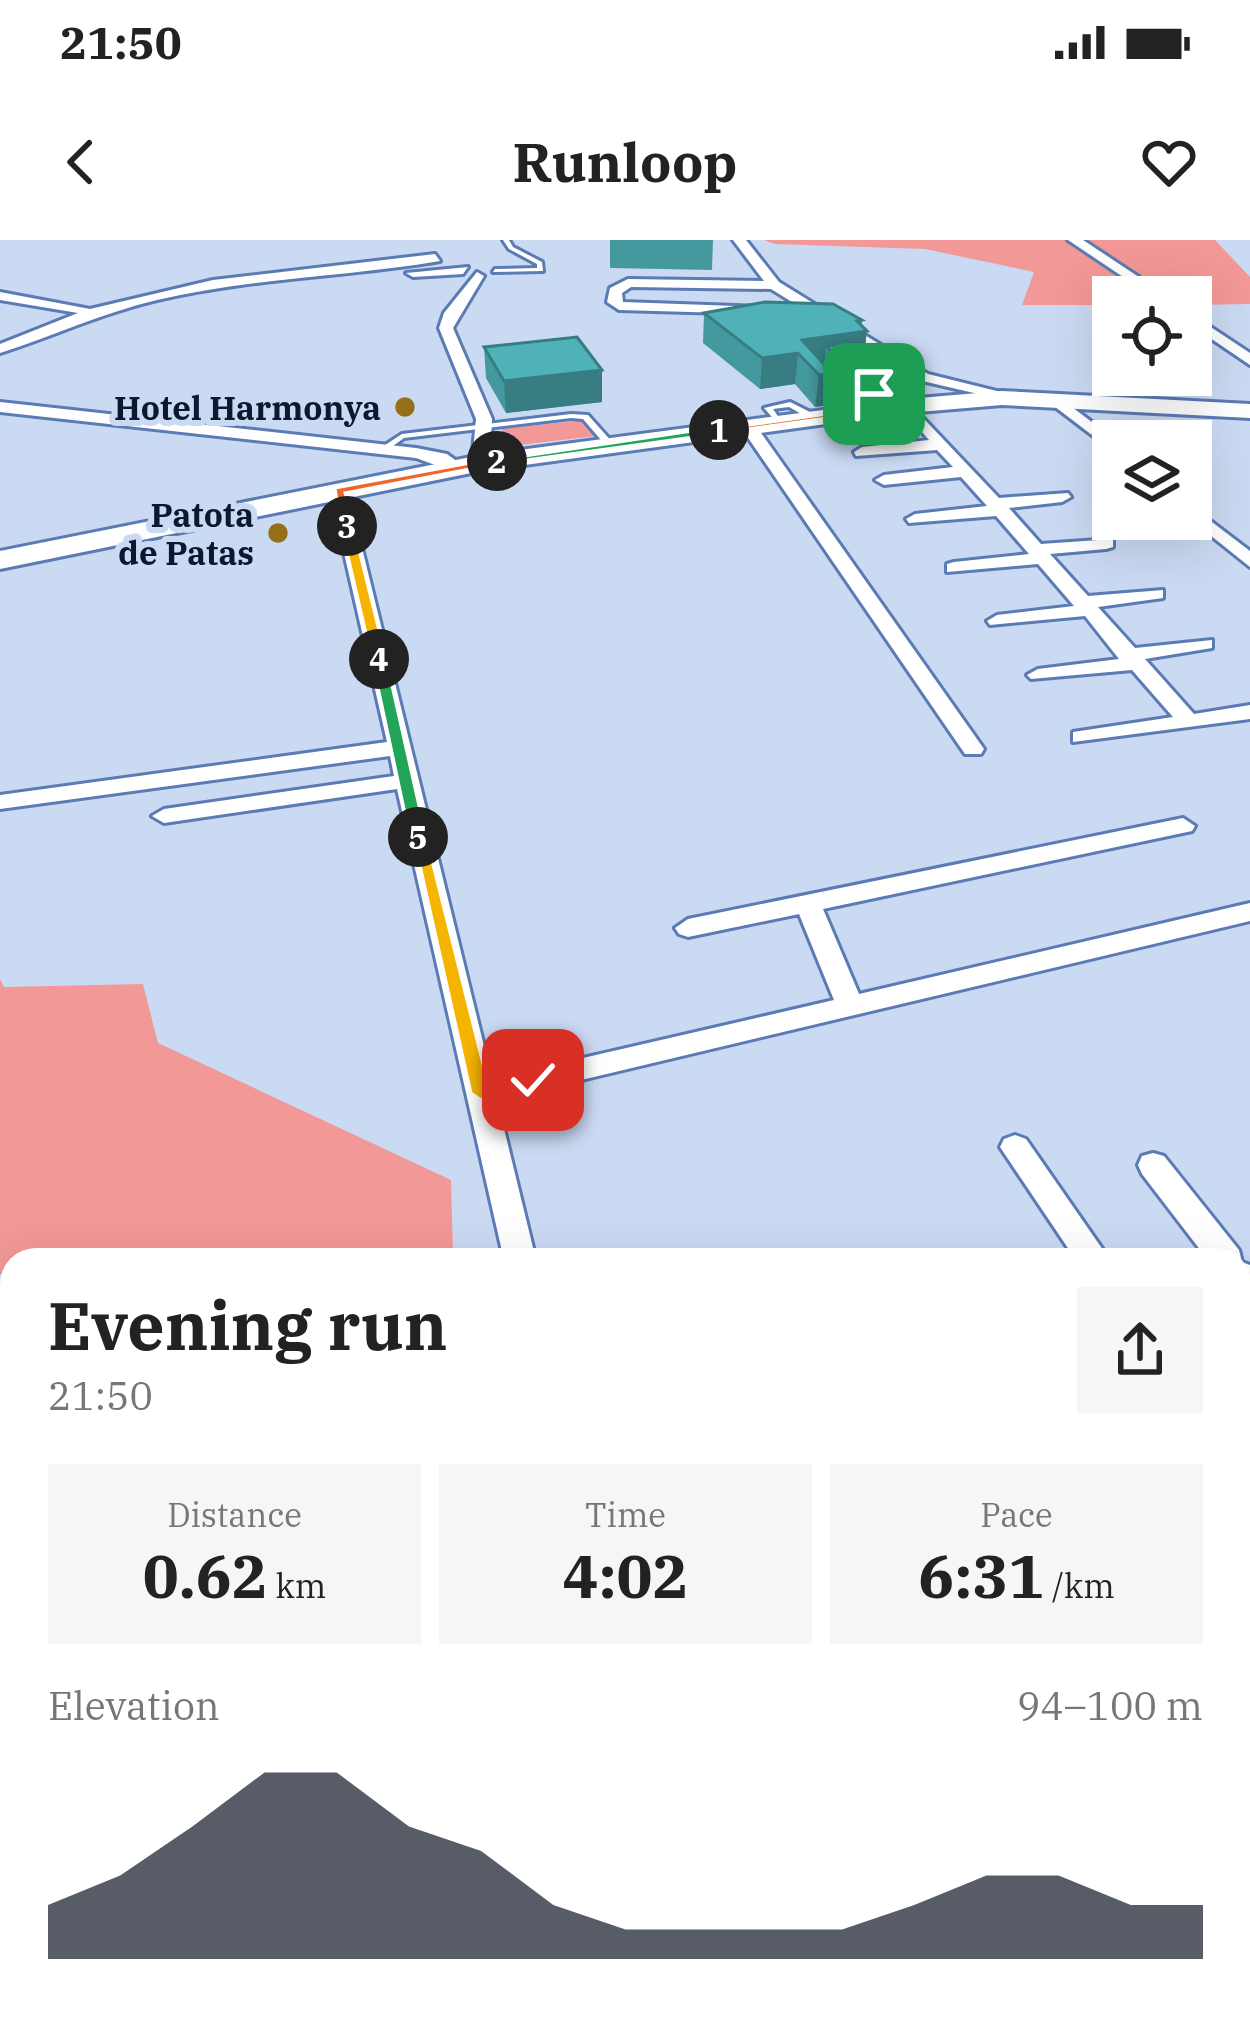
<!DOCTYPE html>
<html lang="en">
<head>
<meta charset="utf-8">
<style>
	body { margin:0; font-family:"IBM Plex Serif",serif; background:#f6f6f6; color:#222; height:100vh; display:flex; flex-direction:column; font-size:45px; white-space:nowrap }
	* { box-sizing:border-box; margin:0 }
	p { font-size:39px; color:#767676 }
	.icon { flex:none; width:66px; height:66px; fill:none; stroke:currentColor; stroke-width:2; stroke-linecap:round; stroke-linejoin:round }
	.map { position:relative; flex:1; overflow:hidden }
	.panel { position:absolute; left:0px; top:1008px; width:1251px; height:771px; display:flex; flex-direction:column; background:#fff; border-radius:36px 36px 0 0; box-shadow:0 12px 48px #0002 }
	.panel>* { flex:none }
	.buttons { position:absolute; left:1092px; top:36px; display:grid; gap:24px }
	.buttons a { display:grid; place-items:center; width:120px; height:120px; border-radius:0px; background:#fff; box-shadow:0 12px 48px #0002; font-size:60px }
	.pin { position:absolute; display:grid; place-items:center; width:102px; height:102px; color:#fff; margin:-51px; border-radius:24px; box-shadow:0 6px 18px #0006 }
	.km { position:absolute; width:60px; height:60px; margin:-30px; border-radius:50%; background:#222; color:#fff; font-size:33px; line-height:60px; text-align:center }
	.round { display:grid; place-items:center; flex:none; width:126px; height:126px; border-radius:0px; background:#f6f6f6 }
	.summary { display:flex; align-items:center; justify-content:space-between; height:204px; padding:0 48px }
	h1 { font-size:66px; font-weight:700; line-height:90px }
	.figures { display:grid; grid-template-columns:repeat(3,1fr); gap:18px; height:204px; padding:12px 48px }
	.figures div { display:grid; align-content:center; border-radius:0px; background:#f6f6f6; text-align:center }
	.figures b { font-size:60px; font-weight:700 }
	.figures small { font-size:33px; font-weight:400 }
	.figures p { font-size:33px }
	.chart { height:336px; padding:24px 48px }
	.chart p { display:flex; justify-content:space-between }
	.chart svg { width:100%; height:216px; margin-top:12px; fill:#111827; opacity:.7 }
	.status { display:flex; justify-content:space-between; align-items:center; height:84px; padding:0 60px; background:#fff; direction:ltr }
	.status svg { height:33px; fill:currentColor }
	header { display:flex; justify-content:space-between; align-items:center; height:156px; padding:0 48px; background:#fff; font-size:54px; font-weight:700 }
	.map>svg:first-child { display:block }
	.green { fill:#f29896 }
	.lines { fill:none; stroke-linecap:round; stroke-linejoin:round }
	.service-casing { stroke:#5b7bb5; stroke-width:6 }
	.minor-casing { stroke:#5b7bb5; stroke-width:6 }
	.secondary-casing { stroke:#5b7bb5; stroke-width:6 }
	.service { fill:#fff; fill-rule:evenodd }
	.minor { fill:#fff; fill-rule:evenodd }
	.secondary { fill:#fff; fill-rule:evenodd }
	.wall { fill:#44999f }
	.shaded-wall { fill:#377d82 }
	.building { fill:#4fb2b9; stroke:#377d82; stroke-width:3 }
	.split-1 { fill:#f0652b; stroke:#fff; stroke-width:3 }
	.split-2 { fill:#22a559; stroke:#fff; stroke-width:3 }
	.split-3 { fill:#f0652b; stroke:#fff; stroke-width:3 }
	.split-4 { fill:#f5b400; stroke:#fff; stroke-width:3 }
	.split-5 { fill:#22a559; stroke:#fff; stroke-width:3 }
	.split-6 { fill:#f5b400; stroke:#fff; stroke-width:3 }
	.poi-dot { fill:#966f19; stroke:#cbdaf3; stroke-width:4.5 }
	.labels { text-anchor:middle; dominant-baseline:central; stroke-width:12; stroke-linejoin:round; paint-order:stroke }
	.far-poi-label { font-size:33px; font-weight:bold; fill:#0c182f; stroke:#cbdaf3; text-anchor:end }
</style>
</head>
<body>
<div class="status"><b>21:50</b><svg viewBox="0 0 49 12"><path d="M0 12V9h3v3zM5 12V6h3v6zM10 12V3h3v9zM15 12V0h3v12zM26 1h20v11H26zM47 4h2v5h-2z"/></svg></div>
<header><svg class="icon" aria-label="back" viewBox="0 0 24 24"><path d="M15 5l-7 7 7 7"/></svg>Runloop<svg class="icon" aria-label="heart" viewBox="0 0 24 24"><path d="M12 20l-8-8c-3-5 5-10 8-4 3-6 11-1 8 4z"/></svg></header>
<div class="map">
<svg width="1250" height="1777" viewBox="0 0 1250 1777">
	<rect width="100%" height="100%" fill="#cbdaf3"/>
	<path class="green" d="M764,0H1215L1250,37V64L1191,65V57H1113V65H1022L1034,32L925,9L775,4Z
		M586,180L596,196L511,206L502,189Z
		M0,739L4,747L143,744L158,803L451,940L453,1015L12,1020V1033L0,1034Z"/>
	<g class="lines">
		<g class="service-casing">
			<path id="service" d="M503,0H509L513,7L542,22L543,31L493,32L495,29L537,28V24L509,9Z
				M861,125L891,149V153L880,155L897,166V170H891L871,156L831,161L812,142L819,140L836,156L865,152L838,134L839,130L835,128L839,126ZM856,129L881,150L874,151L843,130Z
				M790,162L818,176L819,178L812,180L789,167L773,169L782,182L778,184L764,168Z
				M571,174L588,175L613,203V207H607L583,179L571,178L404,198L386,211L379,209L402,194Z"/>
		</g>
		<g class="minor-casing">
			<path id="minor" d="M733,0H746L779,42L928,134L1029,159L1021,164L918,140L771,49L631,47L622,53L623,62L767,67L762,74L619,70L607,62L610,48L628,39L764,41Z
				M1068,0H1083L1169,57H1153Z
				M435,14L440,21C346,37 250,38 157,60C102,73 53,96 0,113V104L78,73L0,60V52L90,69L213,40Z
				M468,27L463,34L413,37L406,33Z
				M477,32L484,36L453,88L492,179L490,223L481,228L472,223L476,179L439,88L444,73Z
				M1191,74L1250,113V125L1191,85Z
				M1056,155L1117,201H1113V211L1050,163L1048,160Z
				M907,161L999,258L1068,253L1071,257L1062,262L1009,268L1041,304L1113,299V307L1106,309L1050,314L1088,356L1163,350V358L1098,367L1135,408L1212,400V408L1145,419L1194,474L1250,465V479L1073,502V492L1173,477L1132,430L1031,439L1027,435L1038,429L1119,419L1085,376L990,385L987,381L997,375L1074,366L1038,324L947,332V324L954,322L1029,314L996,276L909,283L906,279L915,274L987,266L961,237L884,245L875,240L884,235L953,227L937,210L856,216L854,212L862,207L929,200L899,166Z
				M0,162L416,208L447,214L466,228L457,233L416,218L0,172Z
				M742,183H754L984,509L981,514H965L740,186Z
				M339,246L348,251L492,839L834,760L799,674L688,697L679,694L675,688L688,679L1183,578L1195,586L1192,591L823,669L859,754L1250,663V681L497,860L536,1020H504L397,549L164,583L152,576L164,569L394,536L390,516L0,569V555L387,502L330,251Z
				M1191,266L1250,311V327L1190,279Z
				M1015,895L1026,899L1110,1020H1076L1000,907L1004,899Z
				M1153,913L1164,916L1239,1010L1242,1022L1250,1025V1063L1239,1059V1020H1208L1142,934L1138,925L1142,916Z
				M12,1164V1198L0,1200V1166Z
				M1239,1209L1250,1213V1260L1239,1255Z
				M1250,1380V1420L1239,1425V1385Z
				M1239,1461L1250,1466V1526L1239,1521Z
				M12,1619V1663L0,1666V1622Z
				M934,1767H982L985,1777H937Z"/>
		</g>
		<g class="secondary-casing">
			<path id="secondary" d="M1002,151L1250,164V178L1002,165L907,173L481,231L0,329V311L481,215L907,159Z"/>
		</g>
		<use href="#service" class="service"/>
		<use href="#minor" class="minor"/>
		<use href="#secondary" class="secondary"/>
	</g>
	<path class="wall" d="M610,0H713L712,30L610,28Z
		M704,73L862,80L861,86L867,91L863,121L857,122L854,149L838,151L832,146L829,165L815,167L795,144L760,149L703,103Z
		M484,107L602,162L506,173L486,138Z
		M12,1212V1297H10L0,1387V1215Z
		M781,1767H888L783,1776Z
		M1061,1767H1080L1063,1772Z"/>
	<path class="shaded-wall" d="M862,80L860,92L867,91L863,121L857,122L854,149L838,151L841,120L826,106L824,127L802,100Z
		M798,113L795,144L760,149L762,118Z
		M602,130V162L506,173L504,141Z
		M833,134L829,165L815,167L819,135Z
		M0,1287L10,1297L0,1387Z
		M176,1767H195V1777H176Z
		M494,1767H499L500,1775L491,1777H468Z"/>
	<path class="building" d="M765,62L833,64L862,80L857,81L867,91L802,100L833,134L819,135L798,113L762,118L704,73Z
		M577,97L602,130L504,141L484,107Z
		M838,105L858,118L841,120L826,106Z
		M12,1212V1275L0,1277V1215Z
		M12,1763V1767H176V1777H0V1765Z
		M220,1767H494L495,1770L468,1777H220Z
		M789,1767H888L891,1777H781L790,1774Z"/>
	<path class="split-1" d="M870,152L899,168L719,193L714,190L884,166Z"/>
	<path class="split-2" d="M719,187L723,193L497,224L492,221Z"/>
	<path class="split-3" d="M497,218L501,223L345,253L353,286H341L335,248Z"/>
	<path class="split-4" d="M347,282L353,286L386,419L379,423L372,419L341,286Z"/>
	<path class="split-5" d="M379,415L386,419L426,597L418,602L410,597L372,419Z"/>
	<path class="split-6" d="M413,594L426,597L488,844L533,833L543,840L540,845L481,860L471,853Z"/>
	<g class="poi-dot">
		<circle cx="405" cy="167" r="12"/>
		<circle cx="278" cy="293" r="12"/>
	</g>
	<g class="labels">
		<g class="far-poi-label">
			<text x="381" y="167">Hotel Harmonya</text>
			<text x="254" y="274">Patota<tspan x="254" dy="38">de Patas</tspan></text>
		</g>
	</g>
</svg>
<div class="buttons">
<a><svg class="icon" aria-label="locate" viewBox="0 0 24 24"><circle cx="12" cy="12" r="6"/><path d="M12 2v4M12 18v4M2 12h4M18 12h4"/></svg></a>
<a><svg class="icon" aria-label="layers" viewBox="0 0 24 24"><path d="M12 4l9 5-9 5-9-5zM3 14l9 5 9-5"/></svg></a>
</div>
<div class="pin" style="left:874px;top:154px;background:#1e9e55"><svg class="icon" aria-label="arrive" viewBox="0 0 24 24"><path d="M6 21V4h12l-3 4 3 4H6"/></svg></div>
<div class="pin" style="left:533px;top:840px;background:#d93025"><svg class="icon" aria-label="check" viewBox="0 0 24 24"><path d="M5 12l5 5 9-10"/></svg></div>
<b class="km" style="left:719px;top:190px">1</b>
<b class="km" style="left:497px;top:221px">2</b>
<b class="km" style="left:347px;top:286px">3</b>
<b class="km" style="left:379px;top:419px">4</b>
<b class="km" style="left:418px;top:597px">5</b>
<section class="panel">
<div class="summary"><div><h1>Evening run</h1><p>21:50</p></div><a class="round"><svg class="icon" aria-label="share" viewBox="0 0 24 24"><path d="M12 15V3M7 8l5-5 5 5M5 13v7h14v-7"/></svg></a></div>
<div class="figures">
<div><p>Distance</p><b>0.62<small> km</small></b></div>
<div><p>Time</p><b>4:02</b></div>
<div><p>Pace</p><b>6:31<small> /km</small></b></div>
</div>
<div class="chart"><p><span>Elevation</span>94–100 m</p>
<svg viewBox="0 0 160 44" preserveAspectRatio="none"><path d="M0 44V33L10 27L20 17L30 6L40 6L50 17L60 22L70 33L80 38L90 38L100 38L110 38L120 33L130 27L140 27L150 33L160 33V44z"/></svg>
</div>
</section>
</div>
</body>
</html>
